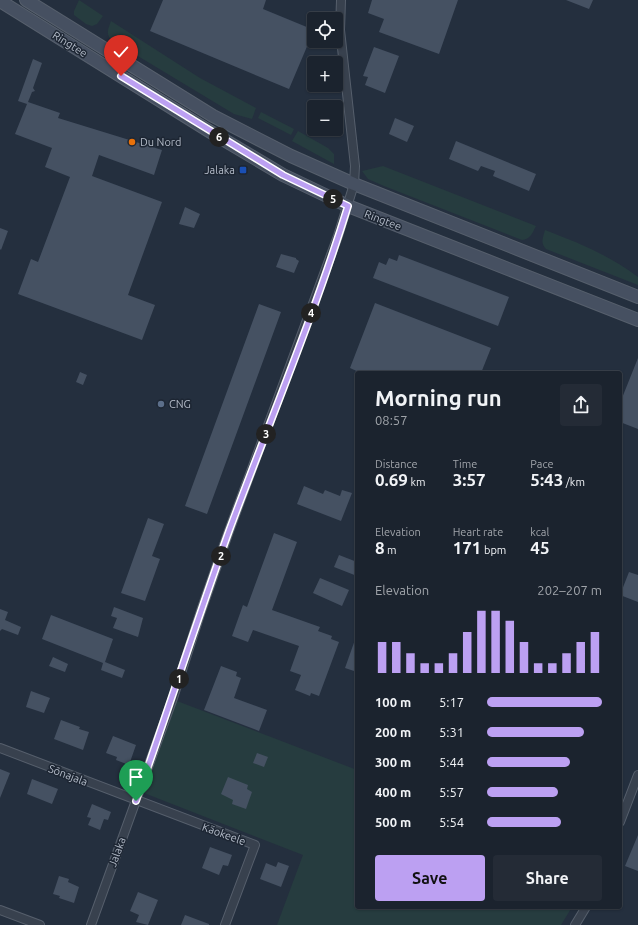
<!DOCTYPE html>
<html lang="en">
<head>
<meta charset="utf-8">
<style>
	body { margin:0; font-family:Ubuntu,sans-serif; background:#242b36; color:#f1f3f6; height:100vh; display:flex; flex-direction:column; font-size:15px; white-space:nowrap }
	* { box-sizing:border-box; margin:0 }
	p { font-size:13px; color:#a0a4aa }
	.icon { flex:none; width:22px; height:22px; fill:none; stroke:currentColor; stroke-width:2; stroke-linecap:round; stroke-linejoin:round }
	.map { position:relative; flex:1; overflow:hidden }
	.panel { position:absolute; left:355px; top:371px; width:267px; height:538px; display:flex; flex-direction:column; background:#1b232e; border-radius:4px; box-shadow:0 1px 3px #0004,0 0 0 1px #39404a }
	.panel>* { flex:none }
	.fabs { position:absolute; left:307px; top:12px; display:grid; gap:8px }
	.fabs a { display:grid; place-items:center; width:36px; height:36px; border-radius:4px; background:#1b232e; box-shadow:0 1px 3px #0004,0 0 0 1px #39404a; font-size:20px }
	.pin { position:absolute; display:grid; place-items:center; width:34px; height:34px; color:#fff; margin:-41px -17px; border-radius:50% 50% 50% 0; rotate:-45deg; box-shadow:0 0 4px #0007 }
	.pin .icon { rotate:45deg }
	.km { position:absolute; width:20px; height:20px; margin:-10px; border-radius:50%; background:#222; color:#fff; font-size:11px; line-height:20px; text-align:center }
	.round { display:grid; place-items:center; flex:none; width:42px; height:42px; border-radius:4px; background:#242b36 }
	.overview { display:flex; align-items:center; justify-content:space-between; height:68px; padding:0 20px }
	h1 { font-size:22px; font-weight:700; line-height:30px }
	.metrics { display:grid; grid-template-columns:repeat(3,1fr); gap:6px; height:68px; padding:4px 20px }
	.metrics div { display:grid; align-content:center }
	.metrics b { font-size:17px; font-weight:700 }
	.metrics small { font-size:11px; font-weight:400 }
	.metrics p { font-size:11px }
	.chart { height:112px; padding:8px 20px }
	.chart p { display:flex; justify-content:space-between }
	.chart svg { width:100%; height:72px; margin-top:4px; stroke:#bca0f2; stroke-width:6 }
	.action { display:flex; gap:8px; margin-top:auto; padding:8px 20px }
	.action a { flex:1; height:46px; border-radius:4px; background:#bca0f2; color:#111; font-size:16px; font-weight:700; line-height:46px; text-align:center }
	.action a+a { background:#242b36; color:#f1f3f6 }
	ul { padding:0 20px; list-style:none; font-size:13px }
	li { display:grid; grid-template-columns:64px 48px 1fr; align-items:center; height:30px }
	li i { height:10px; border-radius:5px; background:#bca0f2 }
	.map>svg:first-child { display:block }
	.green { fill:#263c3f }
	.building { fill:#455162 }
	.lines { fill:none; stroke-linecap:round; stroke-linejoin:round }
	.street-casing { stroke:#565f6c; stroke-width:10 }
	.secondary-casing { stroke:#565f6c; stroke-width:14 }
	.street { stroke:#38414e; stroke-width:8 }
	.secondary { stroke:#465061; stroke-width:12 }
	.route-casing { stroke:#fff; stroke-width:8 }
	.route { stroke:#bca0f2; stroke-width:5 }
	.food-dot { fill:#e8710a; stroke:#1d2633; stroke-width:1.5 }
	.transit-dot { fill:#1a4fb4; stroke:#1d2633; stroke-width:1.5 }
	.service-dot { fill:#5c6f8a; stroke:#1d2633; stroke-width:1.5 }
	.labels { text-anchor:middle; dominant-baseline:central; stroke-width:3; stroke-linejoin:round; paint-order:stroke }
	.street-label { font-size:11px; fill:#b4bcc9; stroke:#1d2633 }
	.poi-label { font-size:11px; fill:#b4bcc9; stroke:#1d2633; text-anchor:start }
</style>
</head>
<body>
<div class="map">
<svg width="638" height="925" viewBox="0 0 638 925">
	<rect width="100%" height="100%" fill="#242f3e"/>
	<path class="green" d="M79,0L103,16L97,24L92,26L86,24L74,15V11Z
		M111,21L200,78L256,108L252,119L234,114L113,41C105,35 108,29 111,21Z
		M261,112L294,129L291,135L258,118Z
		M298,131L328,148L334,154V164L292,141Z
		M383,166L536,226C532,234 530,239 522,240L384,186L368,179L362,171Z
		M545,230C581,244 607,254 638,277V285L546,249C540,243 543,238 545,230Z
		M177,701L357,770V907H572L561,925H277L303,855L144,793Z"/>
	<path class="building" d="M163,0H266L263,9L314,30L289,89L150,31Z
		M372,0H458L439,54L379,32L384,19L368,13Z
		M566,0H593L589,9Z
		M374,47L399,56L385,93L365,85L368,77L363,76Z
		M33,59L42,63L33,88L35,91L32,92L28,102L60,113L58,118L162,150L154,175L99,155L92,176L162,202L128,295L155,305L142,340L18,294L31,259L38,262L70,177L45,167L52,148L15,134L27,104L18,101Z
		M395,118L414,126L407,142L389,134Z
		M456,141L536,174L529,191L493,176L495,171L481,166L478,171L449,159Z
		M185,207L200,214L194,228L179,224Z
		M0,228L8,231L1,250L0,249Z
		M281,254L296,258V259L299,261L294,273L276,267Z
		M399,255L509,297L498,326L373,278L379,262L386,265L389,258L397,261Z
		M375,303L491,348L481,373H361L350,368Z
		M259,304L281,312L207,514L185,506Z
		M638,358V429L620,422V403Z
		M80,372L87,375L83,385L76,382Z
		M304,486L323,494L325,490L340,496L342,490L352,493L341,521L297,504Z
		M148,518L164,524L152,556L160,559L145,601L121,593Z
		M274,533L297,542L272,610L320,627L318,631L332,636L331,639L339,642L319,696L311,693L310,696L295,690L301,675L290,671L299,646L253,630L248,642L232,636L243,605L247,607Z
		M339,555L357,562V576L334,567Z
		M629,572L638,575V602L620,595Z
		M320,578L349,590L342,606L313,593Z
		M114,607L143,618L138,637L113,628L117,618L111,616Z
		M0,609L8,612L5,620L21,627L18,635L2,629L0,631Z
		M51,615L113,639L105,662L125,670L122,678L101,670L103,663L42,639Z
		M356,637L357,638V672L345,668Z
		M53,657L68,664L65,672L49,666Z
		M221,666L237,672L236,676L241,678L234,698L267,710L259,731L204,710Z
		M31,691L50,698L44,713L26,707Z
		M61,720L80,727L79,729L89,732L83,750L54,739Z
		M113,736L136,745L129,765L116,760L117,757L106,753Z
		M257,753L268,757L264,767L253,763Z
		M0,769L10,773L0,798Z
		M228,777L248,785L247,789L252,792L246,809L232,804L233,800L221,794Z
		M32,779L58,789L52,804L27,794Z
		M92,804L111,812L108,820L104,819L100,830L88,825L91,818L87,817Z
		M638,835V871L625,866Z
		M210,847L232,855L228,866L223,865L219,875L202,868Z
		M278,862L289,866L281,887L260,879L266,863L276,867Z
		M59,876L69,879L68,882L79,887L74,903L59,898L60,896L53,894Z
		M138,892L158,900L148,925L136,922L139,915L130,911Z
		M185,915L209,924V925H181Z"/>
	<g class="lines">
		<g class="street-casing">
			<path id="street" d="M0,748L255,845L225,925
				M620,822L638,775
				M0,910L40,925
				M91,925L173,698L201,611L229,531L338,236L354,184L355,166L340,30L341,0
				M575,925L586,907"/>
		</g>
		<g class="secondary-casing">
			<path id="secondary" d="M26,0L213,116L291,156L354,184L638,297
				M0,1L209,131L283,175L348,206L638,320"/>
		</g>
		<use href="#street" class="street"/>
		<use href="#secondary" class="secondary"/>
	</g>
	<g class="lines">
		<g class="route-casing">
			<path id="route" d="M121,76L283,175L348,206C314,316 269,423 229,531C197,620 168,711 136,801"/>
		</g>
		<use href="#route" class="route"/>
	</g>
	<circle class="food-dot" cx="132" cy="142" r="4"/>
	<rect class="transit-dot" x="239" y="166" width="8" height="8" rx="2"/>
	<circle class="service-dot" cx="161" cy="404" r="4"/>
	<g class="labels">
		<g class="street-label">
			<text transform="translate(70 44) rotate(32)">Ringtee</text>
			<text transform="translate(383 220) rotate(21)">Ringtee</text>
			<text transform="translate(68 775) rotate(21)">Sõnajala</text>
			<text transform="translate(224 834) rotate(20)">Käokeele</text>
			<text transform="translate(117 852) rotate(-70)">Jalaka</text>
		</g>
		<g class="poi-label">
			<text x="140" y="142">Du Nord</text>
			<text x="235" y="170" text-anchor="end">Jalaka</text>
			<text x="169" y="404">CNG</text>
		</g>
	</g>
</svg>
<div class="fabs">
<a><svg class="icon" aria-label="locate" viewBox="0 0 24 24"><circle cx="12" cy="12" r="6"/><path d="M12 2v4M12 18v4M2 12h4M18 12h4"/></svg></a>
<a>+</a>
<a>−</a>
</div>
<div class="pin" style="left:136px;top:801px;background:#1e9e55"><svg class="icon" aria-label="arrive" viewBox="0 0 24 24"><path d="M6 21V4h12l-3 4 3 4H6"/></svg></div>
<div class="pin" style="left:121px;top:76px;background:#d93025"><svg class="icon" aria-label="check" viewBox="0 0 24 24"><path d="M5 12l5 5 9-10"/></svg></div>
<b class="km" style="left:179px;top:679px">1</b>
<b class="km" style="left:221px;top:556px">2</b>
<b class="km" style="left:266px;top:434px">3</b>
<b class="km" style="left:311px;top:313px">4</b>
<b class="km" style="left:333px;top:199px">5</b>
<b class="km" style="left:219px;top:137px">6</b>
<section class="panel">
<div class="overview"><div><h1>Morning run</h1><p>08:57</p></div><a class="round"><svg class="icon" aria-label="share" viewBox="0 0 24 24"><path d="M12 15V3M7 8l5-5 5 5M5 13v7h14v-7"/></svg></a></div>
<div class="metrics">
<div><p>Distance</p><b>0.69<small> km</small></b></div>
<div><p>Time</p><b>3:57</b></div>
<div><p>Pace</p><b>5:43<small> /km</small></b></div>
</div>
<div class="metrics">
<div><p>Elevation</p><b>8<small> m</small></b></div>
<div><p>Heart rate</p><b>171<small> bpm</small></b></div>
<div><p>kcal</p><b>45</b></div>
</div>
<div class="chart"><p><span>Elevation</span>202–207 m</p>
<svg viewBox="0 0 160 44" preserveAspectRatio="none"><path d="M5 44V25M15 44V25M25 44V32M35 44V38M45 44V38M55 44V32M65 44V19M75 44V6M85 44V6M95 44V12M105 44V25M115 44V38M125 44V38M135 44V32M145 44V25M155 44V19"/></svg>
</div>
<ul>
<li><b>100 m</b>5:17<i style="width:100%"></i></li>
<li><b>200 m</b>5:31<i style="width:84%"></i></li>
<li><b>300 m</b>5:44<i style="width:72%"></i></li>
<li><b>400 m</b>5:57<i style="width:62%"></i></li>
<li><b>500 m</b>5:54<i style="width:64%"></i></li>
</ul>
<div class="action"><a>Save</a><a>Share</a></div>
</section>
</div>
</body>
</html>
